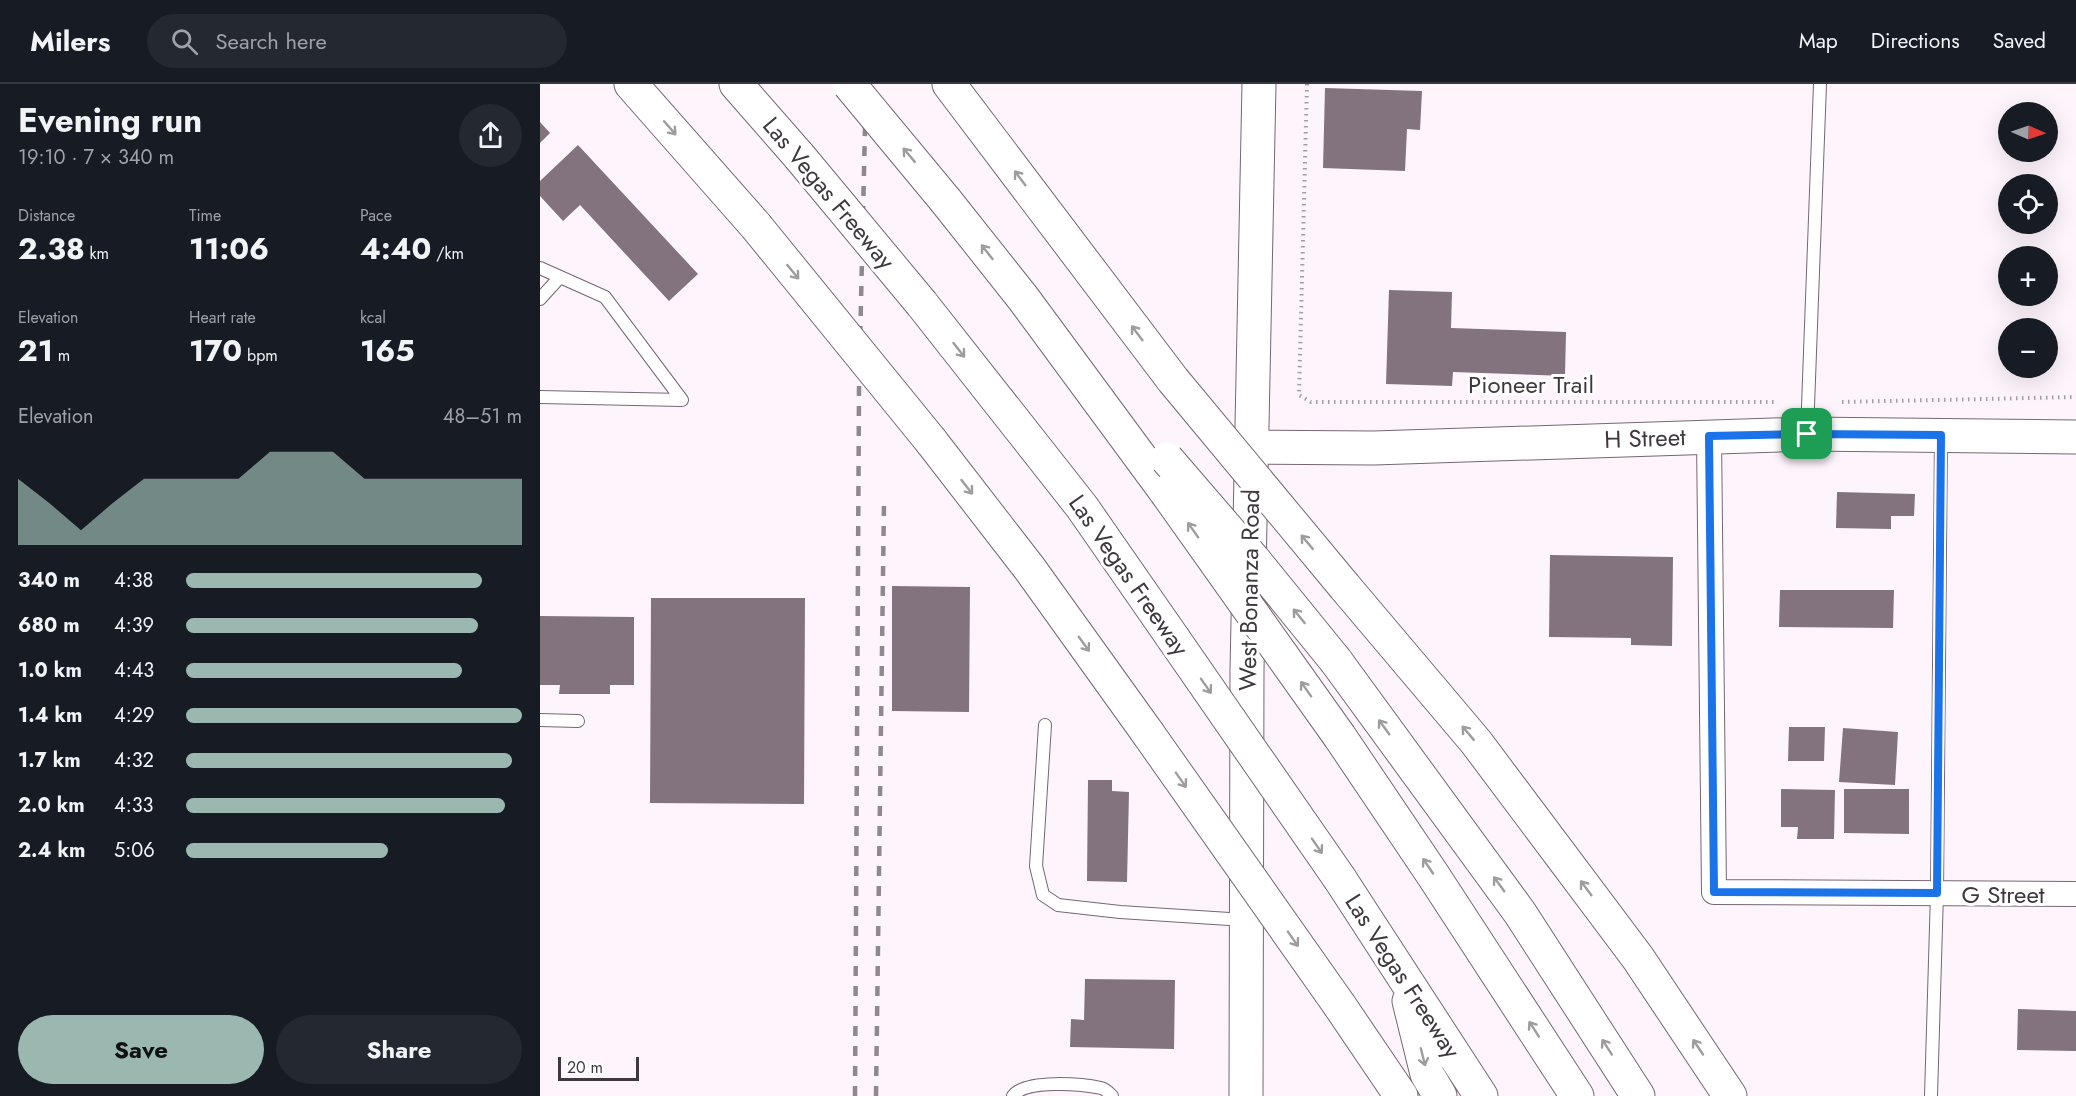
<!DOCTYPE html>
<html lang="en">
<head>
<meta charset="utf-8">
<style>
	body { margin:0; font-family:Jost,sans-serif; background:#242831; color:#f1f3f6; height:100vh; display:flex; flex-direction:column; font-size:22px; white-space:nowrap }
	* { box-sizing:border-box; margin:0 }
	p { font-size:20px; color:#9ea1a6 }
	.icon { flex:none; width:33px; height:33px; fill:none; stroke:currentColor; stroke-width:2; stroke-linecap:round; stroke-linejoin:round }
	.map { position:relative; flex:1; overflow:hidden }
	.side { display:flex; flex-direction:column; background:#171b24; width:540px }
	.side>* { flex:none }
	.needle { width:39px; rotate:92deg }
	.buttons { position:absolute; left:1458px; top:18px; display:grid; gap:12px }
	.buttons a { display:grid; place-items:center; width:60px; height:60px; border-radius:50%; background:#171b24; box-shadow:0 6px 24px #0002; font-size:30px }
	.scale { position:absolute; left:18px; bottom:15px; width:81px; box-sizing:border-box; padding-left:6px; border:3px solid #3f383e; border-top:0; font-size:16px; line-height:21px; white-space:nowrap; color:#3f383e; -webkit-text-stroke:4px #fff; paint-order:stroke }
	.pin { position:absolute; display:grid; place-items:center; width:51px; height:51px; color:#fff; margin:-26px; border-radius:12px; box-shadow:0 3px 9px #0006 }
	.round { display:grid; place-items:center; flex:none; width:63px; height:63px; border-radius:32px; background:#242831 }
	.overview { display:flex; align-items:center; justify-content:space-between; height:102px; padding:0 18px }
	h1 { font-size:33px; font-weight:700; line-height:45px }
	.stats { display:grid; grid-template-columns:repeat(3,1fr); gap:9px; height:102px; padding:6px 18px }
	.stats div { display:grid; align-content:center }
	.stats b { font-size:30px; font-weight:700 }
	.stats small { font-size:16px; font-weight:400 }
	.stats p { font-size:16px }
	.chart { height:168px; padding:12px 18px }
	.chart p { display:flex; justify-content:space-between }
	.chart svg { width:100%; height:108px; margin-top:6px; fill:#9bb8b0; opacity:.7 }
	.primary-button { display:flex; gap:12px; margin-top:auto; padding:12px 18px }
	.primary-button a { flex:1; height:69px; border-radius:36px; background:#9bb8b0; color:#111; font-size:24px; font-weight:700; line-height:69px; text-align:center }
	.primary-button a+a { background:#242831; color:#f1f3f6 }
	ul { padding:0 18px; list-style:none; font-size:20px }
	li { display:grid; grid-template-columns:96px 72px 1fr; align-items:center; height:45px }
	li i { height:15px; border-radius:8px; background:#9bb8b0 }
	header { display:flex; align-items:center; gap:36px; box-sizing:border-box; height:84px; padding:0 30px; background:#171b24; border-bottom:2px solid #363941 }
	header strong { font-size:28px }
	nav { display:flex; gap:33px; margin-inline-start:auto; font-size:21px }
	.search { width:420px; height:54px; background:#242831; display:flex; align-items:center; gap:15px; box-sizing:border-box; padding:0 21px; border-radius:33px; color:#9ea1a6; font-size:22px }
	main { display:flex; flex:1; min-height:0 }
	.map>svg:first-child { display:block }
	.building { fill:#82737f }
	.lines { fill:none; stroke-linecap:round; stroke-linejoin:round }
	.lane-casing { stroke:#766773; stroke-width:14 }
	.street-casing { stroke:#766773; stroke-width:26 }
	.secondary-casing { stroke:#766773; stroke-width:35 }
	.highway-casing { stroke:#766773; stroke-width:35 }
	.path { stroke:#a69da4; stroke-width:4; stroke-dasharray:1.5 4.5; stroke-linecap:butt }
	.lane { stroke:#fff; stroke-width:12 }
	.street { stroke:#fff; stroke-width:24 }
	.secondary { stroke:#fff; stroke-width:33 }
	.highway { stroke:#fff; stroke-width:33 }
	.rail { stroke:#90888f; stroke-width:4.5; stroke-dasharray:10 10; stroke-linecap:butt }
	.highway-bridge-casing { stroke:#766773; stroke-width:35; stroke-linecap:butt }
	.highway-bridge { stroke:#fff; stroke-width:33 }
	.oneway { stroke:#9f9c9e }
	.route-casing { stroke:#fff; stroke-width:12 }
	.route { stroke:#1a73e8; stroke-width:8 }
	.labels { text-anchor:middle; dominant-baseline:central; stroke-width:6; stroke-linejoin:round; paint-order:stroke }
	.street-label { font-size:24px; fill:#3f383e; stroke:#fff }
</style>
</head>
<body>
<header>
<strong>Milers</strong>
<div class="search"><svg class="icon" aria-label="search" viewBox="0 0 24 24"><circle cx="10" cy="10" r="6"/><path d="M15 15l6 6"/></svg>Search here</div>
<nav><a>Map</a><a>Directions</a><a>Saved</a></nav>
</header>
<main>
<section class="side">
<div class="overview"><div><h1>Evening run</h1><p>19:10 · 7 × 340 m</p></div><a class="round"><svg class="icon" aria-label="share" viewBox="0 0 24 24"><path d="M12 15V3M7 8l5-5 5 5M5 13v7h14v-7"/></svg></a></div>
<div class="stats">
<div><p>Distance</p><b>2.38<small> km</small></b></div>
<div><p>Time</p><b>11:06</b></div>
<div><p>Pace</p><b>4:40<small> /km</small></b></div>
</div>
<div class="stats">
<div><p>Elevation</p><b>21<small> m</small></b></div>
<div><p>Heart rate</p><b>170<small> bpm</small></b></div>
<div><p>kcal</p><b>165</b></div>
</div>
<div class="chart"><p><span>Elevation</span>48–51 m</p>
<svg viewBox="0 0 160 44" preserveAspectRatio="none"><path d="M0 44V17L10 27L20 38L30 27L40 17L50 17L60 17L70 17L80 6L90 6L100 6L110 17L120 17L130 17L140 17L150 17L160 17V44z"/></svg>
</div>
<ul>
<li><b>340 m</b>4:38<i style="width:88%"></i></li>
<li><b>680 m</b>4:39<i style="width:87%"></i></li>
<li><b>1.0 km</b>4:43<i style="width:82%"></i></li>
<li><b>1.4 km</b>4:29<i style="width:100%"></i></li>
<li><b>1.7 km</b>4:32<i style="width:97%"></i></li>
<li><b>2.0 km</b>4:33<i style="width:95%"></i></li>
<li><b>2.4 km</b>5:06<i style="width:60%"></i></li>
</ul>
<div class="primary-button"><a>Save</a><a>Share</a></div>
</section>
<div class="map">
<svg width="1536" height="1012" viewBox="0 0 1536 1012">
	<rect width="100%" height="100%" fill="#fef4fc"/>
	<path class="building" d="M785,4L882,7L880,46L867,45L865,87L783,84Z
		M0,38L10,49L0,59Z
		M38,61L158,190L129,217L40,121L23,137L0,112V97Z
		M849,206L912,208L911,244L1026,248L1025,292L913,288L912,302L846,300Z
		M1297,408L1375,410L1374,432H1351V445L1296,444Z
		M1010,471L1133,473L1132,562L1091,561V554L1009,553Z
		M352,502L430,503L429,628L352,627Z
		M1240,506H1354L1353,544L1239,543Z
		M111,514H265L264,720L110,719Z
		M0,532L94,533V601H70V610H19L20,601H0Z
		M1249,643H1285L1284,677H1248Z
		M1303,644L1358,648L1355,701L1299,698Z
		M548,696H572V707L589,708L587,798L547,797Z
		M1241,705L1295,706L1294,755H1257L1258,743H1241Z
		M1304,705H1369V750L1304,749Z
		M545,895L635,896L634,965L530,963L531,935L544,936Z
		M1478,925L1536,927V967L1477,966Z"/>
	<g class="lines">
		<g class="lane-casing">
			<path id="lane" d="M0,184L65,213L142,316L0,313
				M0,215L20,193
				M1267,349L1280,0
				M0,636L38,637
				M505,641L496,782L503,811L518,821L580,828L705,836
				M473,1012C485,995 542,1000 561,1004C566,1005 569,1009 572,1012
				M1391,1012L1397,809L1401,352"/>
		</g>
		<g class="street-casing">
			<path id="street" d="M1169,352L1174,808L1536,810"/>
		</g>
		<g class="secondary-casing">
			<path id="secondary" d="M711,363L834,364L1267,350L1536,353
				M706,1012L707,586L719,0"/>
		</g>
		<g class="highway-casing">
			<path id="highway" d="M91,0L216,142
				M196,0L259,72
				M409,0L633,296
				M406,117L483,214L626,408
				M382,220L542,423L633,554
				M391,357L490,485L607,648
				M805,503L936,658L1098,874L1190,1012
				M796,577L980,829L1098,1012
				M800,653L893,791L1037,1012
				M800,795L941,1012
				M869,917L887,990L900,1012
				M800,922L861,1012"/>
		</g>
		<path class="path" d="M767,0L759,311L771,318H1235
			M1302,318L1536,313"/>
		<use href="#lane" class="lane"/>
		<use href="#street" class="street"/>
		<use href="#secondary" class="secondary"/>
		<use href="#highway" class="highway"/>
		<path class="rail" d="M315,1012L319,305L326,0
			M336,1012L344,418"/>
		<g class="highway-bridge-casing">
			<path id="highway-bridge" d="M309,0L406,117
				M259,72L382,220
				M216,142L391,357
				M633,296L805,503
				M627,375L714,476L796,577
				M626,408L800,653
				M633,554L800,795
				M607,648L800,922"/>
		</g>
		<use href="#highway-bridge" class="highway-bridge"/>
	</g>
	<defs><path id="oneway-shaft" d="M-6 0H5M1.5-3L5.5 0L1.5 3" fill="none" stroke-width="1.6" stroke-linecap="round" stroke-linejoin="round" transform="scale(1.5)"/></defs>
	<g class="oneway">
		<use href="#oneway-shaft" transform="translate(130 44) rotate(49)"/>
		<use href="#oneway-shaft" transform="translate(369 71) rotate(-130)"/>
		<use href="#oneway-shaft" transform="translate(480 94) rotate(-127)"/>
		<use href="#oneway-shaft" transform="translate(447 168) rotate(-128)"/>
		<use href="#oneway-shaft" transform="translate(253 188) rotate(51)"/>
		<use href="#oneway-shaft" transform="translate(597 249) rotate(-127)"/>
		<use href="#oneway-shaft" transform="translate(419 266) rotate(52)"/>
		<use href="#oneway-shaft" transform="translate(427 403) rotate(52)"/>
		<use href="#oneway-shaft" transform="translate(653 446) rotate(-125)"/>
		<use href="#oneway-shaft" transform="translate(767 458) rotate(-130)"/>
		<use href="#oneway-shaft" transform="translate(759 532) rotate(-129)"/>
		<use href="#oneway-shaft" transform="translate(544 560) rotate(54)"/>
		<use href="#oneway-shaft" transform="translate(666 602) rotate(55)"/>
		<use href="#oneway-shaft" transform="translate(766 605) rotate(-125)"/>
		<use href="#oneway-shaft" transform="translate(844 643) rotate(-126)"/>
		<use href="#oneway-shaft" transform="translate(928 649) rotate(-130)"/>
		<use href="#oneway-shaft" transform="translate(641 696) rotate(55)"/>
		<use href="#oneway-shaft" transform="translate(777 762) rotate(55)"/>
		<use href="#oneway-shaft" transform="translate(888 782) rotate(-124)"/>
		<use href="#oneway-shaft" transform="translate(959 800) rotate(-126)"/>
		<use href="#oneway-shaft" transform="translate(1046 804) rotate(-127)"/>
		<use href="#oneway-shaft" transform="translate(753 855) rotate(55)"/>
		<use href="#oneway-shaft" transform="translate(994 945) rotate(-123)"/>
		<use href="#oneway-shaft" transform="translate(1067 963) rotate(-123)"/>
		<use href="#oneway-shaft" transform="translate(1158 963) rotate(-124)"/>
		<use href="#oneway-shaft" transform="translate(883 973) rotate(76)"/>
	</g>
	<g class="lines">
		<g class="route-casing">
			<path id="route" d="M1267,350L1401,351L1397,809L1174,808L1169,352Z"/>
		</g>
		<use href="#route" class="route"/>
	</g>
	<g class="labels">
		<g class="street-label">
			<text transform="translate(289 109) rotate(50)">Las Vegas Freeway</text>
			<text x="991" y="300">Pioneer Trail</text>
			<text transform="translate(1105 354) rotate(-2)">H Street</text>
			<text transform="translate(589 491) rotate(55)">Las Vegas Freeway</text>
			<text transform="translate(709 506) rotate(-89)">West Bonanza Road</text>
			<text x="1463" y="810">G Street</text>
			<text transform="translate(863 892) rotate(57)">Las Vegas Freeway</text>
		</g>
	</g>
</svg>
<div class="buttons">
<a><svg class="needle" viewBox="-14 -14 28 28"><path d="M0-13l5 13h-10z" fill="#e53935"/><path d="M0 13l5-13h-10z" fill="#9ea1a6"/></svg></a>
<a><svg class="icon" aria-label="locate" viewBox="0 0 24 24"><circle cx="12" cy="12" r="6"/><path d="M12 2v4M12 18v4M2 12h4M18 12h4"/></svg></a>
<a>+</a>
<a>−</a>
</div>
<div class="scale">20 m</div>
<div class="pin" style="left:1267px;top:350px;background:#1e9e55"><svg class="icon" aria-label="arrive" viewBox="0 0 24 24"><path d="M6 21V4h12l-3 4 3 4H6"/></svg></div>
</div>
</main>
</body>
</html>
